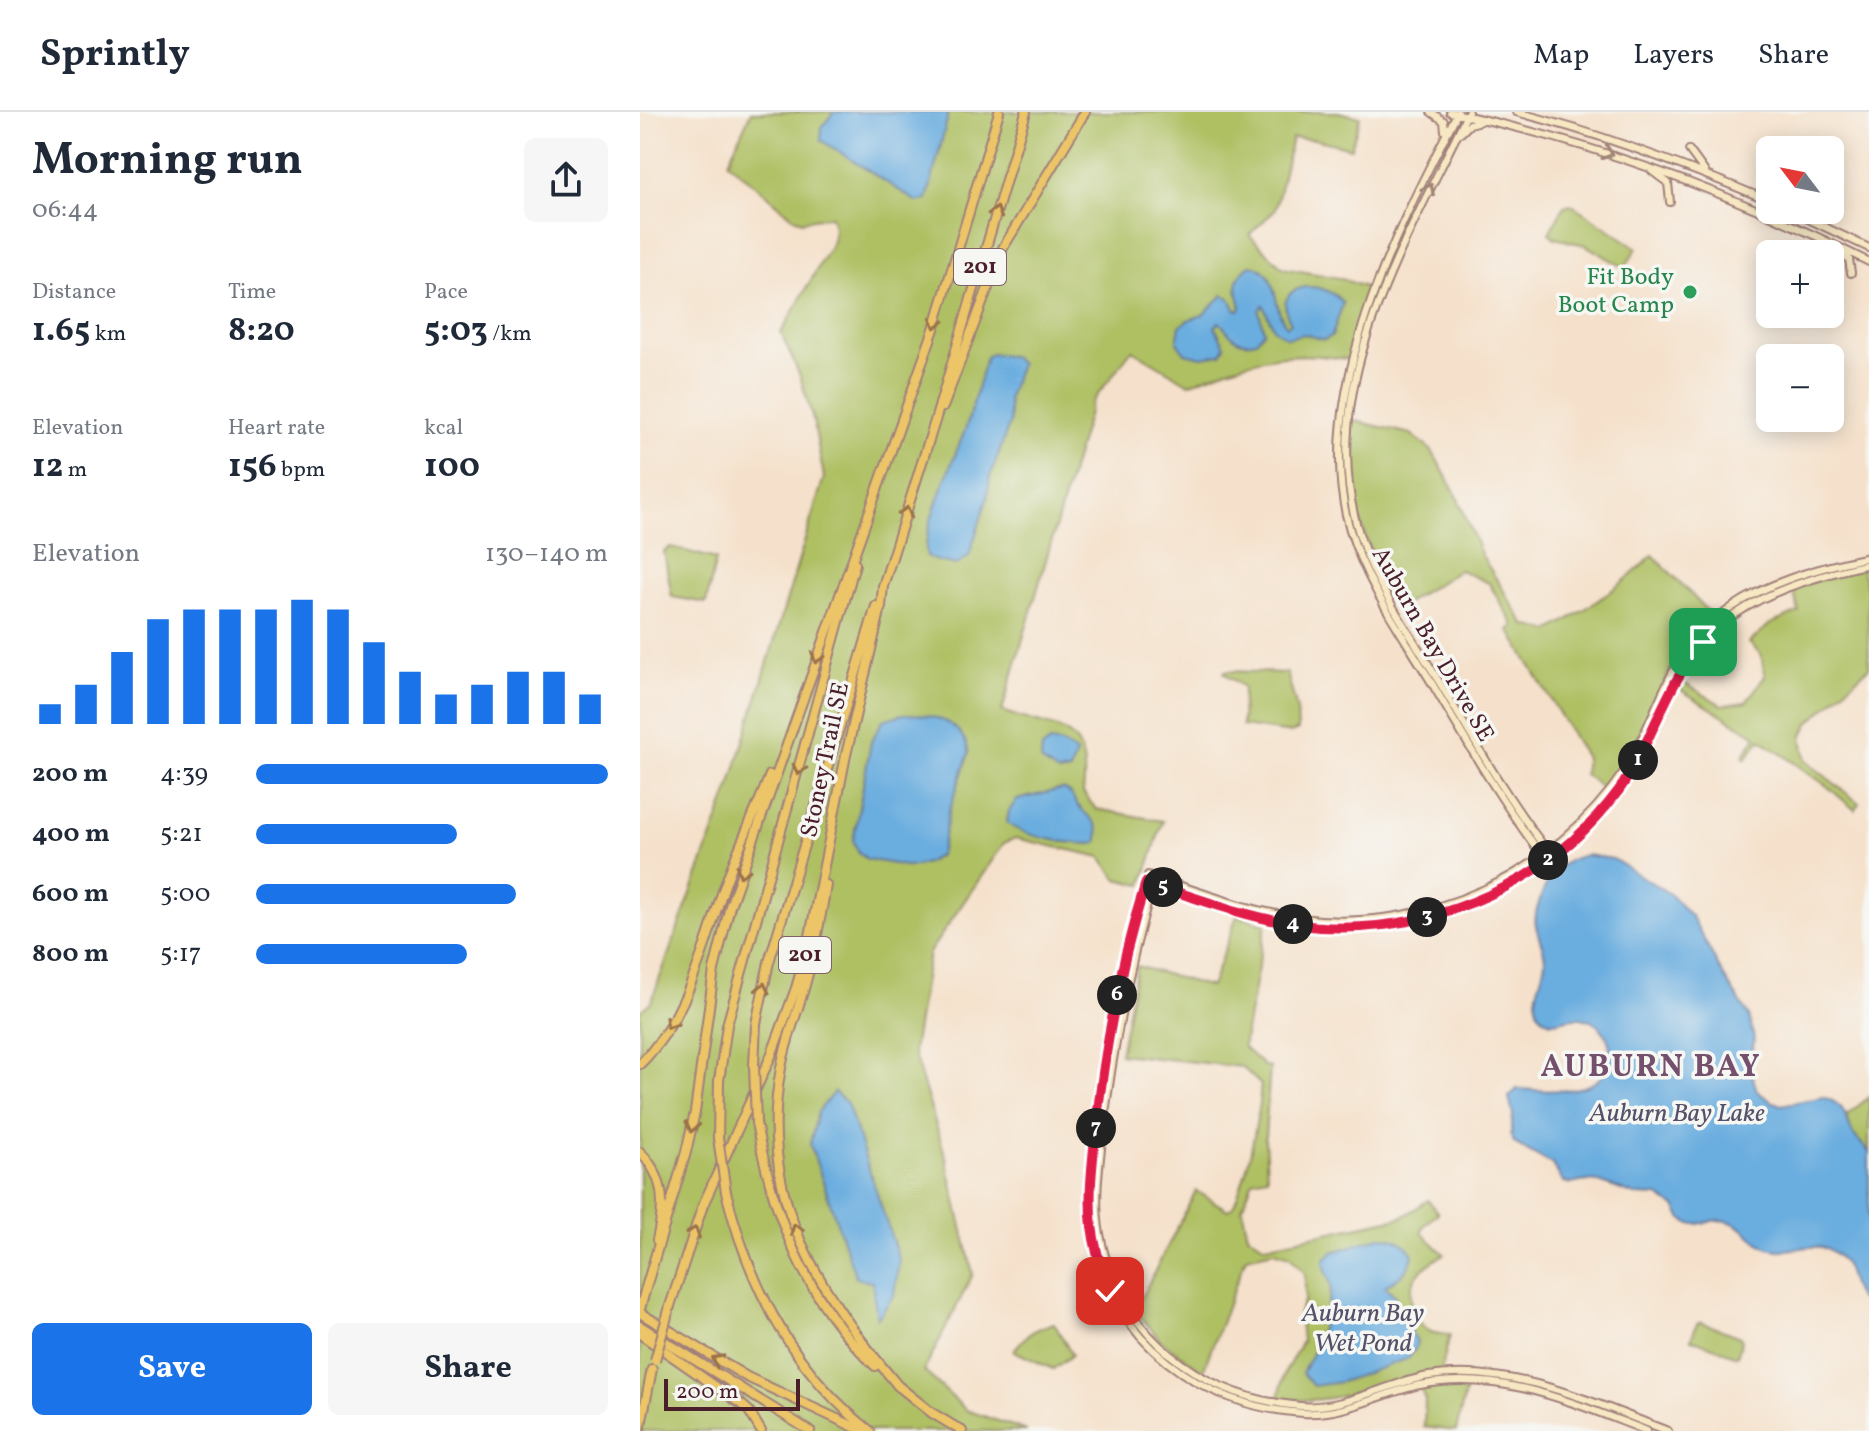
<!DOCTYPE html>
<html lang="en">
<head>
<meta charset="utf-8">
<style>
	body { margin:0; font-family:Vollkorn,serif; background:#f6f6f7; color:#1f2937; height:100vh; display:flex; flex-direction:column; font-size:30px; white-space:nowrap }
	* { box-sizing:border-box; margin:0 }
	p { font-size:26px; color:#747a83 }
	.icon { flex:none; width:44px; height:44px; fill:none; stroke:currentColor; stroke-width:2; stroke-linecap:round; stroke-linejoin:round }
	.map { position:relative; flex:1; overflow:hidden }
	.panel { display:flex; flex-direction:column; background:#fff; width:640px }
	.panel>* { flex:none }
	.needle { width:52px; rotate:302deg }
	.tools { position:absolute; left:1116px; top:24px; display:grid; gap:16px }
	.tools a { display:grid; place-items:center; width:88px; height:88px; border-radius:12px; background:#fff; box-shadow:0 4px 20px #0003; font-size:40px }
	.scale { position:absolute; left:24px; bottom:20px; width:136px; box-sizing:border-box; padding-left:8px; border:4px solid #4a1f2b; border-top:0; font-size:22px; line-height:28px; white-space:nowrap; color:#4a1f2b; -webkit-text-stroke:6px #f6f6f2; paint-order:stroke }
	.pin { position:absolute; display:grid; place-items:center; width:68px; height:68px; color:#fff; margin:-34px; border-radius:16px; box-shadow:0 4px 12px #0006 }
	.km { position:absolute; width:40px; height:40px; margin:-20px; border-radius:50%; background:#222; color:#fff; font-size:22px; line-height:40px; text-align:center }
	.round { display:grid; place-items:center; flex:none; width:84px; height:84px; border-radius:12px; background:#f6f6f7 }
	.overview { display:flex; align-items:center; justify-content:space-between; height:136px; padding:0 32px }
	h1 { font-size:44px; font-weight:700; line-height:60px }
	.metrics { display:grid; grid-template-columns:repeat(3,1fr); gap:12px; height:136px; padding:8px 32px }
	.metrics div { display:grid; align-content:center }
	.metrics b { font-size:34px; font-weight:700 }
	.metrics small { font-size:22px; font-weight:400 }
	.metrics p { font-size:22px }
	.chart { height:224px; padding:16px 32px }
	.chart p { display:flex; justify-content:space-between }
	.chart svg { width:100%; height:144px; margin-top:8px; stroke:#1a73e8; stroke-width:6 }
	.action { display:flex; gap:16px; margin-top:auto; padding:16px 32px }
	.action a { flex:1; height:92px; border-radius:12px; background:#1a73e8; color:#fff; font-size:32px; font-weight:700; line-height:92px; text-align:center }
	.action a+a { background:#f6f6f7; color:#1f2937 }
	ul { padding:0 32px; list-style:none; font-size:26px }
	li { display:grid; grid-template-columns:128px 96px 1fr; align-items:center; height:60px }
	li i { height:20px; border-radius:10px; background:#1a73e8 }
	header { display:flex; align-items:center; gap:48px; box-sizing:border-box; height:112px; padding:0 40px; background:#fff; border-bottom:2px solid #e0e1e3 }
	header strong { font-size:38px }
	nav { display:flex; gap:44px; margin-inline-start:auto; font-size:28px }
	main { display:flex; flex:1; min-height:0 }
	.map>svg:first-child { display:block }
	.green { fill:#afc063; stroke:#7c7047; stroke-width:2 }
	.water { fill:#6baddf; stroke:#5a6685; stroke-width:2 }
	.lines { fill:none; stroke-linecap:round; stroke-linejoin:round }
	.secondary-casing { stroke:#a0807b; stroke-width:10 }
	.highway-casing { stroke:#a0807b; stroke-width:12 }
	.secondary { stroke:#f7e8c3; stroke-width:6 }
	.highway { stroke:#ecc569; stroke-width:8 }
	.highway-bridge-casing { stroke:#a0807b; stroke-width:12; stroke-linecap:butt }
	.highway-bridge { stroke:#ecc569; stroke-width:8 }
	.oneway { stroke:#a08477 }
	.oneway2 { stroke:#9b724a }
	.route-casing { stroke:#fff; stroke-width:16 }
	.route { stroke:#e11d48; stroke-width:10 }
	.leisure-dot { fill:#2e9e5b; stroke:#f6f6f2; stroke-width:3 }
	.labels { text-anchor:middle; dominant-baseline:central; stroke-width:7; stroke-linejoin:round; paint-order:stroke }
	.shield { fill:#f6f6f2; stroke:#7e6067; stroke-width:2 }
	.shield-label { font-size:22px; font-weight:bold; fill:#4a1f2b }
	.leisure-label { font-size:24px; fill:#27864d; stroke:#f6f6f2; text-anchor:end }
	.street-label { font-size:24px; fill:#4a1f2b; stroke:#f6f6f2 }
	.water-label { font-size:26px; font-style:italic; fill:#56516a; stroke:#f6f6f2 }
	.district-label { font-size:32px; font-weight:bold; letter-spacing:2px; fill:#74506c; stroke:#f6f6f2 }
</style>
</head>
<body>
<header>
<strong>Sprintly</strong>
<nav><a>Map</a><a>Layers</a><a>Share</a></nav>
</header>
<main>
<section class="panel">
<div class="overview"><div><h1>Morning run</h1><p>06:44</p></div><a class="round"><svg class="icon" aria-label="share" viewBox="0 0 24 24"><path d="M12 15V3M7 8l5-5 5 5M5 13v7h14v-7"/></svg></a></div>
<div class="metrics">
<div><p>Distance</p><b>1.65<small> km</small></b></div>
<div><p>Time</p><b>8:20</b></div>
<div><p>Pace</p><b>5:03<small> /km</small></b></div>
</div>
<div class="metrics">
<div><p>Elevation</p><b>12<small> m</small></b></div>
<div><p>Heart rate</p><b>156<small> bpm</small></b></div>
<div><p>kcal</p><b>100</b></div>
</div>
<div class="chart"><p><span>Elevation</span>130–140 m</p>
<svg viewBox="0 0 160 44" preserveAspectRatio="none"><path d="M5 44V38M15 44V32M25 44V22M35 44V12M45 44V9M55 44V9M65 44V9M75 44V6M85 44V9M95 44V19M105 44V28M115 44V35M125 44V32M135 44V28M145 44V28M155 44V35"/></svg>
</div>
<ul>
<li><b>200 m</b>4:39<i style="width:100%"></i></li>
<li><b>400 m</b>5:21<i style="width:57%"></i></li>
<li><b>600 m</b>5:00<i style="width:74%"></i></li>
<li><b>800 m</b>5:17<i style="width:60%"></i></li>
</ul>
<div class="action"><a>Save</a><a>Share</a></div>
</section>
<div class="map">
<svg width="1229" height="1319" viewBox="0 0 1229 1319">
	<rect width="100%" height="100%" fill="#f6f6f2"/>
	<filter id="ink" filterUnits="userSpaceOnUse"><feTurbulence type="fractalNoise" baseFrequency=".0125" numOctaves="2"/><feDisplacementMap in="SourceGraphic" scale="16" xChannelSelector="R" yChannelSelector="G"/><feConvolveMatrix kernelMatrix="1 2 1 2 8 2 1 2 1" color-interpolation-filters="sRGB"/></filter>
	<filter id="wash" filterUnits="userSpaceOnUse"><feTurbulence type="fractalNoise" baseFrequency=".006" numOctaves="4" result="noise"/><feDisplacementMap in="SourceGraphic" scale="32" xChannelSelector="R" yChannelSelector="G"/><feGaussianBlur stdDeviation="1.8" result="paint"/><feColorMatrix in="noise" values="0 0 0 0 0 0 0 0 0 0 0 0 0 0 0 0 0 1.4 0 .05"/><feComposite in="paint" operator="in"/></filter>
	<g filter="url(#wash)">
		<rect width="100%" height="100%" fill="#f5e1cb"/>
		<path class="green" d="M111,0H698L720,5L711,36L674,27L652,26L635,98L609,123L643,156L699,166L733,178L712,248C643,236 612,247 549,272L492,238L452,290L362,599C415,620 452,607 443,681L456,697L523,709L502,773L477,767L461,745L375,726L364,731L289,841L273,939L306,1046L333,1162L284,1259L326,1298L387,1319H0V899L11,890L89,678L184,365L173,307L160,264L141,221L193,129L194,116L191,104L162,109L154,106L88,50Z
			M931,92L997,136L985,156L945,133L915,126L909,121L924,94Z
			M711,308L771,322L792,339L815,380L842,444L885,513L909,519C948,497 982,474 1013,443L1072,504C1035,535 1024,573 1005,614C994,637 980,657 965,678L944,662L946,646L869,518L874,514L849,471L820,458L759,495C720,428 709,386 711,308Z
			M30,435L76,447L66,491L32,485L24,440Z
			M1222,456L1228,481L1229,555L1168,612L1162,626L1166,649L1219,691L1215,698L1187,674L1120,627L1106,647L1103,645L1116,624L1036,575L1039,568L1082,593L1106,590L1125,564L1121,542L1109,531L1130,512L1159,500L1152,475Z
			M585,559L647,561L657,598L658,618L651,621L602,614L603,575L584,561Z
			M597,804L626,812L603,935L624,954L630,955L625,1025L627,1065L613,1068L602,1096L608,1123L625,1134L763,1105L788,1088L798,1101L783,1115L782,1121L804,1142C796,1148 784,1154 778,1162C765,1179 771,1209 791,1220C795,1222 805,1222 810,1223L801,1259C742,1267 700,1296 639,1286L644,1262L662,1229L659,1201L665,1187V1161L650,1144L634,1139L606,1145L563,1259L520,1228L495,1198L556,1079L588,1098L593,1095C610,1057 617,1015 621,973L602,955L480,942L497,854L571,875Z
			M1229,985V1040L1212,1022L1207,1003Z
			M1061,1210L1100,1225L1102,1229L1097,1244L1051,1227L1057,1212Z
			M414,1211L432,1243L413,1257L374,1239C385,1222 395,1217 414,1211Z
			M823,1272L826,1277L816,1319L784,1315L785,1288L780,1275Z"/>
		<path class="water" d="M194,0H309L287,88L277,90L181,28L182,15Z
			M610,153C641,157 631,197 647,214L651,211C628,173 681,163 703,191L692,224L684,228L665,222L647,226L634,217L623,193L619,199L624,219L616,229C595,234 592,223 579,210L575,215L585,234L581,242L562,245L545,241L537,230L540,214L548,208L563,203L583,183L590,186L595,197L599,198L601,195C596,177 593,166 610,153Z
			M351,242L371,244L380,252L368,286L370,310L350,365L347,387L329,444L317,453L297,449L287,444C280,419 315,346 325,318C333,294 339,269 346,245Z
			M263,602C292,601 323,609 329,641L310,696L300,743L286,751L276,754H264L227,747L219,741L213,729L231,630L243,608Z
			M410,630L422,632L436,641L430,659L418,661L401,649L402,636Z
			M422,677C434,681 433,689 441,697C452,708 462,713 457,731C440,735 378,724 367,710L369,699L377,688Z
			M946,743L973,747L1030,782L1052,805L1083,863L1109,904L1114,927L1110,955L1117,979L1131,989L1141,993L1184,985C1208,995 1203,1002 1212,1020C1215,1026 1224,1033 1229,1040V1195C1205,1180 1215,1160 1198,1144C1180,1127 1161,1139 1139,1138C1118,1137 1110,1119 1093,1111C1077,1104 1065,1113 1051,1112L1042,1107L1035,1095L1018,1084L995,1083L959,1070L946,1069L930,1072L923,1070L912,1052L874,1031L871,1022L873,1003L869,985L877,977C898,978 926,981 946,974C981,963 977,912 941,906C931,904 921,910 911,910C882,898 903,871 905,849C905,836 898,826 896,813C894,805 897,796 900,788C908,763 919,749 946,743Z
			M194,980L207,991L259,1148L254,1183L237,1207L232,1170L216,1166L170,1032L178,1000Z
			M740,1125C754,1124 767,1131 773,1143C770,1158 758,1168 745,1174L755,1184L762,1207L777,1229L775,1238L767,1247L701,1270L673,1274L662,1261L676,1234L690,1185L691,1173L684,1152L685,1146L693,1140Z"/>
	</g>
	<g filter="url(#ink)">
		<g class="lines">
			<g class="secondary-casing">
				<path id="secondary" d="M791,0L804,9L805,19
					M810,0C957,31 1095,82 1229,150
					M818,0C757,116 670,286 710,418C727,473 761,520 790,568C826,629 861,690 904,746
					M828,0C766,132 667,285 724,436C740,479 768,519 792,558C830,621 865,685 910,742
					M876,0C963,22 1047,54 1130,89
					M821,21L830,12L841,9
					M1049,38L1065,60
					M1012,59L1028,71L1030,90
					M1149,98L1229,136
					M1200,139L1209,147L1211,161
					M515,765C490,848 473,933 463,1020C459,1054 454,1089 460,1122C478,1223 561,1285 660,1294C705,1298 745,1271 789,1264C874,1252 951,1290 1028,1319
					M510,771C561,787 613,807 667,814C794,829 919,767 989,662C1010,632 1021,597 1038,565C1078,492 1154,469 1229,452
					M1007,1319C933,1291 861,1257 780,1273C740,1281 705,1304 663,1301C562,1295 471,1229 453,1126C448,1094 452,1061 455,1029C463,939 482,850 508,763C558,779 608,799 660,806C786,822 914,764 985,658C1005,627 1015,592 1033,560C1073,486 1151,461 1229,445"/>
			</g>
			<g class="highway-casing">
				<path id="highway" d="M303,295L363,136L445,0
					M186,773C181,803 176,833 168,862C160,894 147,924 141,956C116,1087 179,1180 259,1275
					M0,952C49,904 64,832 86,770C99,734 116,699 130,663
					M114,953L116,912L129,850L236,494
					M116,1011C134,1106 164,1185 235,1254
					M78,1026L79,969L87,913L215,452
					M0,1040C26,1066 25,1094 17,1128
					M86,1080C109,1173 153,1259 230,1319
					M5,1179L46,1040L55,1000L74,858L90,794L294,217L359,0
					M30,1194L63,1093L131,944L156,876L168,834L206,643L241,495L243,474L295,309L386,0
					M0,1201L107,1265L223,1319
					M0,1214L170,1319
					M0,1222L101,1292L109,1299L121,1319
					M257,1273L292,1301L322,1319
					M0,1318L12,1257"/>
			</g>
			<use href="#secondary" class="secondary"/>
			<use href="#highway" class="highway"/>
			<g class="highway-bridge-casing">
				<path id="highway-bridge" d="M114,953L116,1011
					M78,1026L86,1080
					M0,1197L5,1179
					M15,1248L30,1194"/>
			</g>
			<use href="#highway-bridge" class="highway-bridge"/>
		</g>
		<defs><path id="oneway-chevron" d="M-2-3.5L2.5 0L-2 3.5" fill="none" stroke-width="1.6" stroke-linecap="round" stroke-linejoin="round" transform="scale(2)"/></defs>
		<g class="oneway">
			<use href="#oneway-chevron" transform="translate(968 41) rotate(18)"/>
			<use href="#oneway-chevron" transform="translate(789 77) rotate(-63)"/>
		</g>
		<g class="oneway2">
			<use href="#oneway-chevron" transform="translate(356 100) rotate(-74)"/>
			<use href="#oneway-chevron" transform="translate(296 211) rotate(107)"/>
			<use href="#oneway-chevron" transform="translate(266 400) rotate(-73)"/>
			<use href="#oneway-chevron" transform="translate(177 546) rotate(110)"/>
			<use href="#oneway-chevron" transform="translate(159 658) rotate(105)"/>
			<use href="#oneway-chevron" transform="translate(102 760) rotate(109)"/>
			<use href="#oneway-chevron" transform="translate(123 876) rotate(-78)"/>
			<use href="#oneway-chevron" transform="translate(30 912) rotate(121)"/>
			<use href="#oneway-chevron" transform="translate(52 1015) rotate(102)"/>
			<use href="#oneway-chevron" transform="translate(156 1117) rotate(-111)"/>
			<use href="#oneway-chevron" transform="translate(54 1120) rotate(-71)"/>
			<use href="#oneway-chevron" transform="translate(77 1248) rotate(-151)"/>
		</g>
	</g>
	<g class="lines" filter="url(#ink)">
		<g class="route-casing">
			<path id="route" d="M470,1179C461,1158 455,1137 452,1114C448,1082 453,1048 456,1016C465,933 481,849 506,770C554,785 603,804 652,812C776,830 904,779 979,678C1012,632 1025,573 1063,530"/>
		</g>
		<use href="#route" class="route"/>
	</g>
	<circle class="leisure-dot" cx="1050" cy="180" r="8"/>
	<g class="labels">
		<g class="shield">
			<rect x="314" y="137" width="52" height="36" rx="6"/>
			<rect x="139" y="825" width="52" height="36" rx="6"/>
		</g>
		<g class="shield-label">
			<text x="340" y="155">201</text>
			<text x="165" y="843">201</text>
		</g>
		<g class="leisure-label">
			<text x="1034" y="166">Fit Body<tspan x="1034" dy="28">Boot Camp</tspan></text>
		</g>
		<g class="street-label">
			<text transform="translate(792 533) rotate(60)">Auburn Bay Drive SE</text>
			<text transform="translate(186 648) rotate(-78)">Stoney Trail SE</text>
		</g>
		<g class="water-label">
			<text x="1037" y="1002">Auburn Bay Lake</text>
			<text x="723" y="1202">Auburn Bay<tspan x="723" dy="30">Wet Pond</tspan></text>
		</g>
		<g class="district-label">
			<text x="1011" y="956">AUBURN BAY</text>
		</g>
	</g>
</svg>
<div class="tools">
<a><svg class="needle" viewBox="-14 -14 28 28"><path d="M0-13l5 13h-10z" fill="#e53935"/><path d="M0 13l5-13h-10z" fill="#747a83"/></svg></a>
<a>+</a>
<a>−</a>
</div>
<div class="scale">200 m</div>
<div class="pin" style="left:1063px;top:530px;background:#1e9e55"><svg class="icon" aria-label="arrive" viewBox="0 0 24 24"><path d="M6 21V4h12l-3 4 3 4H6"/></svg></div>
<div class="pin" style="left:470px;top:1179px;background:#d93025"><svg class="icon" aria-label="check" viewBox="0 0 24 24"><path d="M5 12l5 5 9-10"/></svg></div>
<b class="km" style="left:998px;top:648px">1</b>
<b class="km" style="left:908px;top:748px">2</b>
<b class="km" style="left:787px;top:805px">3</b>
<b class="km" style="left:653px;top:812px">4</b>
<b class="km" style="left:523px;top:775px">5</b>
<b class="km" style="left:477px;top:883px">6</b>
<b class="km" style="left:456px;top:1016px">7</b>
</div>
</main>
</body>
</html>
